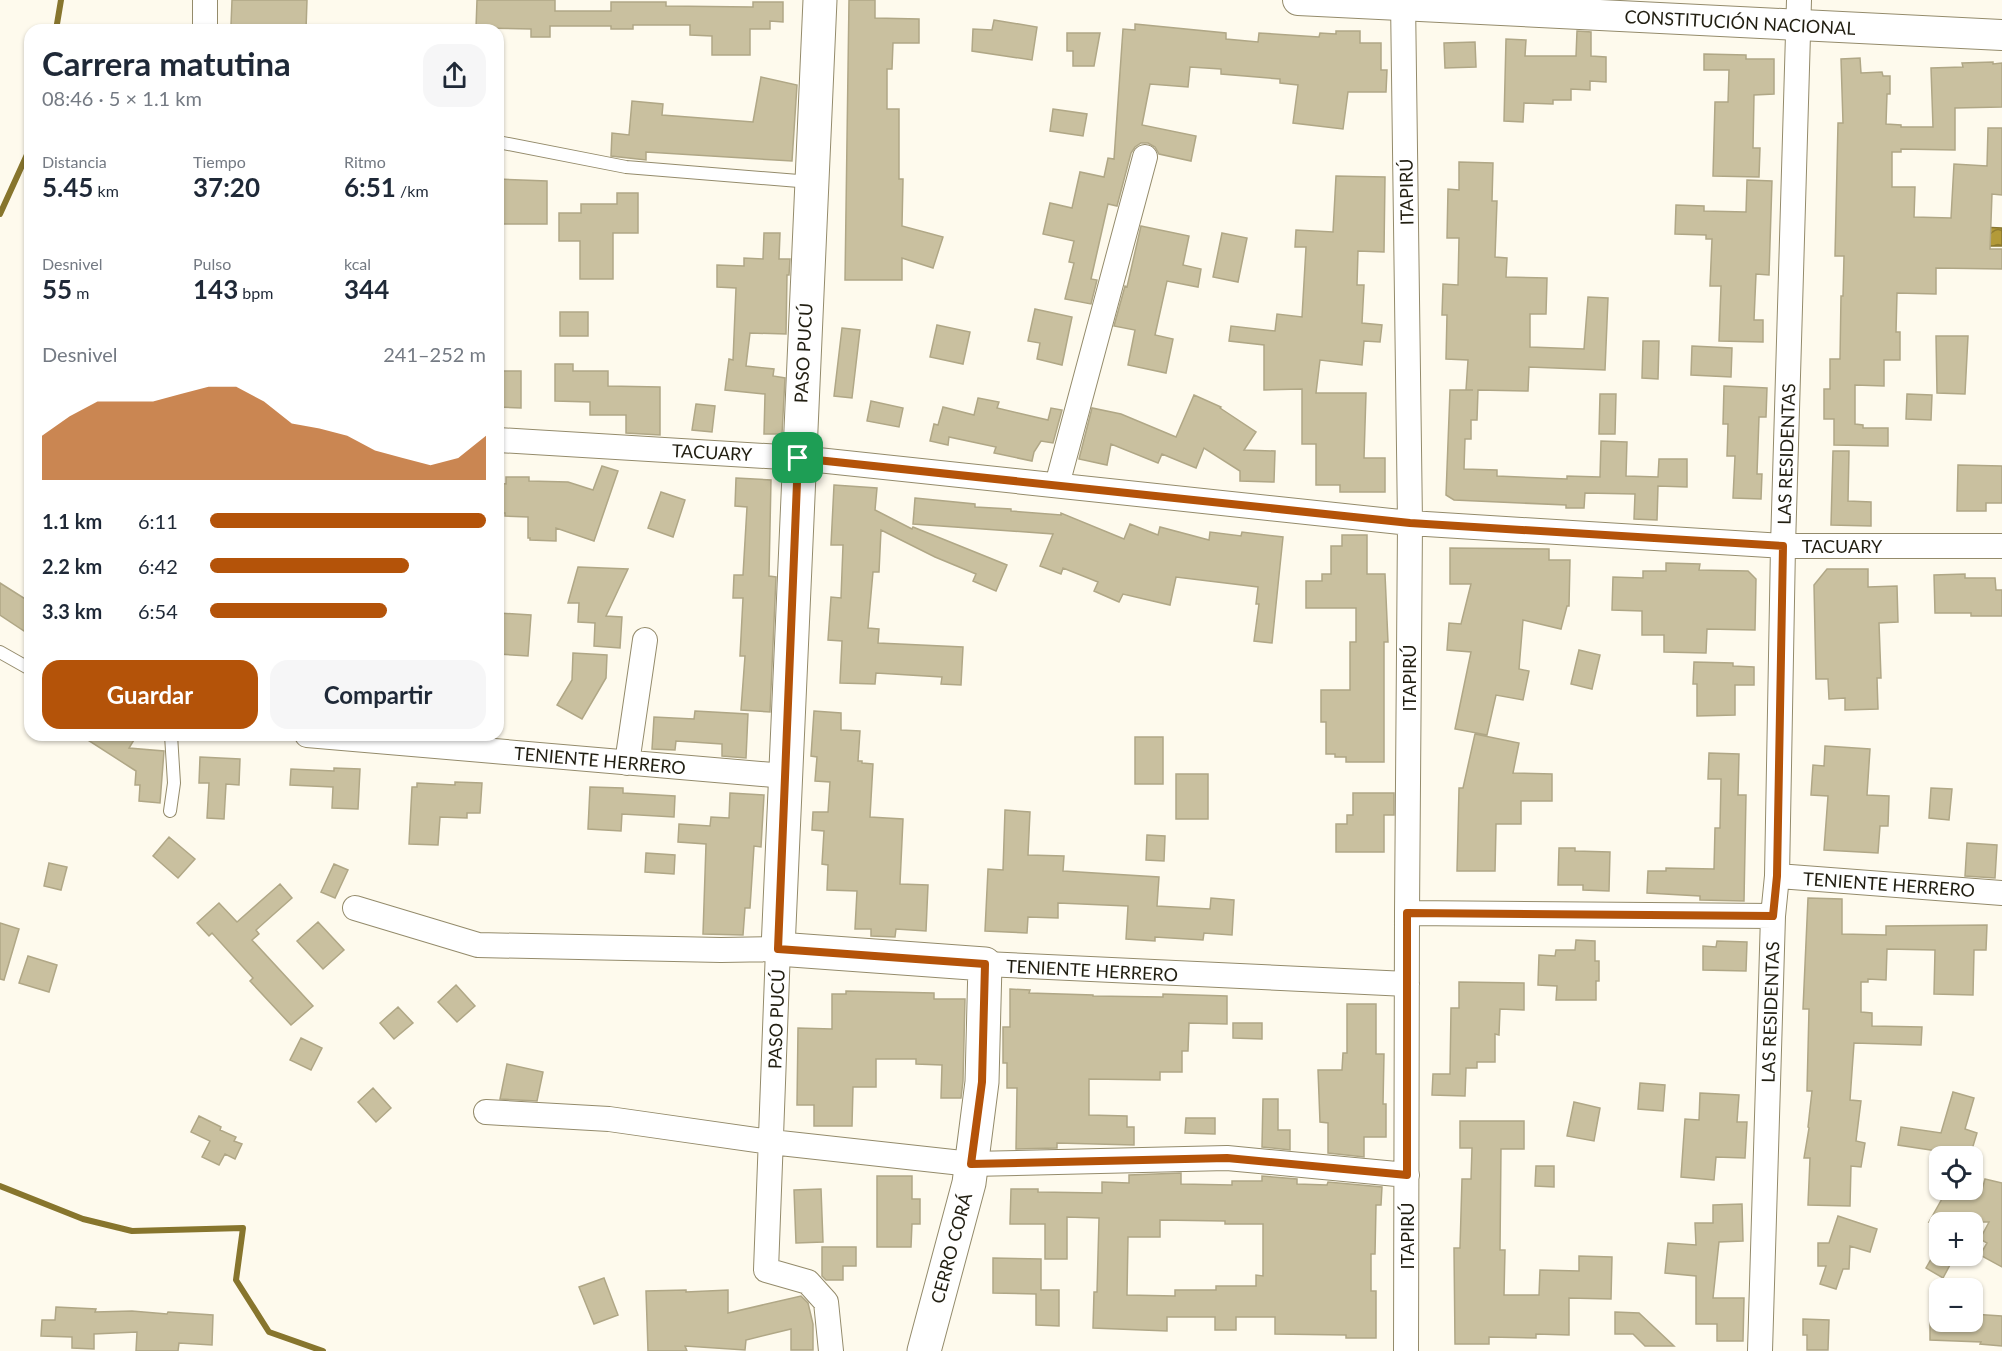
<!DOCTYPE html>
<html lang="es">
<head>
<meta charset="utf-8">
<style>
	body { margin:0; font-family:Lato,sans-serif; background:#f6f6f7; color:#1f2937; height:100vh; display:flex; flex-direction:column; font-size:22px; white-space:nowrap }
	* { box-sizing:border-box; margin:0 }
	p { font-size:20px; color:#747a83 }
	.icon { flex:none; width:33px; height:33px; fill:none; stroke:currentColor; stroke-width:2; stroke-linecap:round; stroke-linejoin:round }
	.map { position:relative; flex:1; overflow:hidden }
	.sheet { position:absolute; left:24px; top:24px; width:480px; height:717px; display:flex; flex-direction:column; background:#fff; border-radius:18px; box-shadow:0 2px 4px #0004 }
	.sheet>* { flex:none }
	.controls { position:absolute; left:1929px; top:1146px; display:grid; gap:12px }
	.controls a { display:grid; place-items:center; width:54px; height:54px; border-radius:12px; background:#fff; box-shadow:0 2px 4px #0004; font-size:30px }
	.pin { position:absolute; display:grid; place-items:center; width:51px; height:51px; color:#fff; margin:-26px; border-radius:12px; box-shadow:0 3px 9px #0006 }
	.round { display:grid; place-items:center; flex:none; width:63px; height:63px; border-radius:18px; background:#f6f6f7 }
	.headline { display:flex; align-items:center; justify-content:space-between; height:102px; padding:0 18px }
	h1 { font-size:33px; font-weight:700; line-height:45px }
	.figures { display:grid; grid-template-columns:repeat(3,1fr); gap:9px; height:102px; padding:6px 18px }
	.figures div { display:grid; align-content:center }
	.figures b { font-size:26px; font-weight:700 }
	.figures small { font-size:16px; font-weight:400 }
	.figures p { font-size:16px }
	.chart { height:168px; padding:12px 18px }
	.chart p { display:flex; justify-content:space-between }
	.chart svg { width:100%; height:108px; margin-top:6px; fill:#b45309; opacity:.7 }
	.button { display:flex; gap:12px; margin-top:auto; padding:12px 18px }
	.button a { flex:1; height:69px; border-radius:18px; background:#b45309; color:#fff; font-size:24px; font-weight:700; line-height:69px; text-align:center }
	.button a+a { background:#f6f6f7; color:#1f2937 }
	ul { padding:0 18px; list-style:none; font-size:20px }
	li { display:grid; grid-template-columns:96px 72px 1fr; align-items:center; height:45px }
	li i { height:15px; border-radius:8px; background:#b45309 }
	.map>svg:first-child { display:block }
	.water { fill:url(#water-waves); stroke:#87752d; stroke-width:1.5 }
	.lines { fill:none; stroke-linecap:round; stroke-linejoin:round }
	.stream { stroke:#87752d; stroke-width:6 }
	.building { fill:#c9c09f; stroke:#b0a786; stroke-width:1.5; fill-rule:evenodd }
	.service-casing { stroke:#948b6b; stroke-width:14 }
	.minor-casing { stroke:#948b6b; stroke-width:26 }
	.tertiary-casing { stroke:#948b6b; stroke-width:32 }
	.secondary-casing { stroke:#948b6b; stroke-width:35 }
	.service { stroke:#fff; stroke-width:12 }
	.minor { stroke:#fff; stroke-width:24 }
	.tertiary { stroke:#fff; stroke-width:30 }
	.secondary { stroke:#fff; stroke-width:33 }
	.route-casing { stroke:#fff; stroke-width:12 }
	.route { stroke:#b45309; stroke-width:8 }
	.labels { text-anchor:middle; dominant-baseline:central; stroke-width:4.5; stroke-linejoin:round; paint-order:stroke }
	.street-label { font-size:18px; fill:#211e11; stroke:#fff }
</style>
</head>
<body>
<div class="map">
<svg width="2002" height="1351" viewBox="0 0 2002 1351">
	<defs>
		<pattern id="water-waves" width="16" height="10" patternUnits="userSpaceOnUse" patternTransform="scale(1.5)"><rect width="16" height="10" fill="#b39a39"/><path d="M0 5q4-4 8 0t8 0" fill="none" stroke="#917d2f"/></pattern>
	</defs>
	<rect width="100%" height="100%" fill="#fefaed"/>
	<path class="water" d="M1980,227L2002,228V246H1984Z"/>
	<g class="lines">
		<path class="stream" d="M56,30L61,0
			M0,214L30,148
			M0,1186L83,1219L132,1231L243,1228L236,1280L269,1332L323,1351"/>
	</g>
	<path class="building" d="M232,0H307L306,30H263V26L231,25Z
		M477,0H555V11H611V2H666V6L753,7V2H783V22L770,21V29H750V55H712V36L690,35V25H633V29H611V26H550V37H531V29L476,28Z
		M849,0H875V18L919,19V43H893L892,69H887V109H899V179H903L902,226L943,237L933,268L902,258V280H845Z
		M994,20L1037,27L1032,60L972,51L973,29L992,30Z
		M1135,24L1226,33V39L1258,42L1259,33L1319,37L1320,33L1336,34V31H1360V43H1381V70H1387L1386,92H1348L1343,129L1293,123L1298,85L1280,83V79L1221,74V69L1190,67L1188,87L1150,84L1142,125L1196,136L1191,161L1159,154L1155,147L1148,143H1141L1135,147L1131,153L1117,206L1108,204L1091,279L1097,280L1091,304L1065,299L1074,263L1069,262L1074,241L1043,234L1050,203L1072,208L1080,172L1104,177L1108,158L1114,159L1123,29L1135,30Z
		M1577,31L1591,32V56L1606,57V82L1590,81V90L1571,89V100H1553V104L1524,103L1523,122L1504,121L1506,39L1526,40L1525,56H1576Z
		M1067,33H1100L1094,66H1073V51H1067Z
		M1475,42L1476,67L1445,68L1444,43Z
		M1704,54L1746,55V59H1774V94L1754,95L1753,148H1760L1759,177L1713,176L1715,102H1728L1729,70H1704Z
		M1860,58L1861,73L1882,72L1883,76H1890V94H1887L1886,124L1901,125V127H1933L1931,68L1963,67L1962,63L1993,62V64L2002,63V107L1955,108V150L1901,149V152H1892V187H1915L1914,217L1951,218L1954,164L1987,166L1988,128H2002V195L1992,194L1990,249H2002V269L1936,268V294L1897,293L1896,332H1900V360H1884V386L1855,385V424L1863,425V428H1888V446L1834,445V419H1824V389H1830V359H1840L1841,296H1843L1844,256H1835L1838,123H1843L1841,59Z
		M761,77L797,85L792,161L646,152V160L611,156L612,133L629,135L632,101L663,104L662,115L753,122Z
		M1053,109L1087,114L1083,136L1050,131Z
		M1459,162L1493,163L1492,201H1497L1495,257L1507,258L1506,277L1547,278L1546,314H1530V347L1584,349L1588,297L1608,298L1605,370L1529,367L1528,391L1478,390L1477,420H1471V439H1465L1464,469L1497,470V476L1567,479V476L1600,477L1601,441L1627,442L1626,476L1658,477L1659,459H1687V487L1658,486L1657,520L1634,519L1635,494L1585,493L1584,508H1566V505L1454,500L1446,495L1450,390H1473H1466L1468,360L1446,359L1447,315H1442L1443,284L1458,285L1459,238H1447L1448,189L1459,190Z
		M1336,176L1385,177L1384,252L1358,251L1357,285H1364L1362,323L1382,325L1380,342L1364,341L1362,365L1320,360L1316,393H1366L1364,458H1385V492H1340V485H1316V444H1302V389L1264,390V345L1229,341L1231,326L1275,331L1277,314L1302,317L1306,247H1295L1296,230L1333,232Z
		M498,179L547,181V224H498Z
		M1747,180L1772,181L1769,275L1756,274L1754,320H1763V342L1719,341L1721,286H1710L1712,239H1706V235L1675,234L1676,205L1704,206V211L1746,212Z
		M617,193H638V233H613V279H580V241H559V213H581V204H617Z
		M1141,226L1189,236L1183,265L1201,269L1198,287L1167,281L1155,335L1173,339L1166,373L1128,365L1135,330L1114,326L1125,286L1127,287Z
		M764,233H780L779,259H790L789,275H787L786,334L750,333L746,366L774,369L773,376L785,378L782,434H764L765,394L725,390L729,359L733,360L736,288L717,287V265L744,266V258L763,259Z
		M1222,233L1247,238L1238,282L1213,277Z
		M1035,309L1072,317L1062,365L1037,359L1040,343L1028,341Z
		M560,312H588V336H560Z
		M937,325L970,332L963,364L930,357Z
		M842,328L860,330L852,398L834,396Z
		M1936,336H1968L1965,394L1937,393Z
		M1643,341H1659L1658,379L1642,378Z
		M1692,346L1732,348L1731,377L1691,375Z
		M555,364H573V371H608V386L660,387V435L626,433V415H590V402L555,401Z
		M498,371H521V408L498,407Z
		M1724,386L1767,388L1766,417H1759L1757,474H1762L1761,499L1733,498L1735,456H1727L1728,424H1723Z
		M1600,394H1616L1615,434H1599Z
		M1907,394L1932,395L1931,420L1906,419Z
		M1194,395L1221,407L1220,408L1256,432L1244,450L1275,451L1274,482L1240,481V471L1204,448L1196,468L1162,454L1158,463L1111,444L1107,465L1079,459L1092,408L1121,414L1176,437Z
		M978,398L999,402L997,408L1048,420L1051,408L1062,410L1053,443L1041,441L1034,452L1032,461L994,453L996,447L949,437L948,445L930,441L934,424L938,425L943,407L974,415Z
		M871,401L903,408L899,427L867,421Z
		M696,404L715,406L712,432L692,430Z
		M1833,451H1849L1848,501L1871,502V526L1831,525Z
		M1958,465L2002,466V503H1986V511H1957Z
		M602,466L618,471L594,541L556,528V541L530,540V538H528V517L505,516V513H498V483L506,484V477H529V481L568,482L593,490Z
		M736,478L771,480L769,576L776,577L770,712L741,710L745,656H740L743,598H733L734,575H743L747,507L735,506Z
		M834,485L877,488L875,510L912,529L913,527L1007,565L996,591L973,581L976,574L935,557L881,530L879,572H873L868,628L879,629L878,643L963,647L961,685L941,684L942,677L876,673L875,684L840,683L842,641L828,640L831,597L841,598L843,545H831Z
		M661,492L685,500L673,537L648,528Z
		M915,498L975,504V507L1011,509V511L1061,515V513L1124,539L1130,524L1158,535L1160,527L1209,540L1210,532L1241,536L1242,532L1283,537L1272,643L1254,641L1259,604H1256L1258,587L1176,577L1170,605L1123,594L1119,602L1094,591L1098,582L1063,568L1061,574L1040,566L1053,534L913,524Z
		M1342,535H1367V574H1385L1388,642H1384V762H1346V757H1335V754H1326V722H1321V690H1350V642H1356V608H1306V581H1322V574H1331V546H1342Z
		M1450,548L1549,549V560H1570L1569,606H1567L1561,629L1523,620L1519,669L1529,671L1523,700L1496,695L1487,735L1455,729L1471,652L1447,650L1449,623L1461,624L1471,584H1450Z
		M1666,563L1700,564L1699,570L1748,571L1756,579L1755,630L1707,629L1706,653L1664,652V635H1642V611L1612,610L1613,577L1643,578V571H1666Z
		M578,567L628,569L606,616L622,617L620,648L594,646L595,623L578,622L579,603H568Z
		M1827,569H1868V587L1897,586L1898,622L1879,623L1881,678H1877L1878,709L1845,710V698L1829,699L1828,679H1816L1814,585Z
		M1965,574V578H1995L1996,590H2002V616H1971V613H1935L1934,575Z
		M0,583L30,602V622L24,631L0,615Z
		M498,613L531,615L528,656L498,654Z
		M1579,650L1600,655L1592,689L1571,684Z
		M573,653L607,655L606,678L582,719L557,705L572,680Z
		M1694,662L1733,663V666L1754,667V685H1735V715L1697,716V684H1693Z
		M695,711L748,714L746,758L722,756V744L676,741L675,750L652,749L654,717L694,719Z
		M814,711L841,713V730L860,731L858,761H862V763L873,764L870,817L903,819L900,884L928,885L926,931L896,929L895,937L871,936V929H855L857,891L827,890L828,865L822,864L824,831L812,830L813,812H828L830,782L815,781L817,757L811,756Z
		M1475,734L1519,743L1513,773L1552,774V801H1521V824H1496L1495,871H1457L1459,788H1463Z
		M80,735H137L129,748L164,751L160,803L139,801L140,785H135L136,771Z
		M1135,737H1163V784H1135Z
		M1825,746L1870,749L1867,795L1889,796L1888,826H1880L1878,853L1824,850L1828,796L1811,795L1813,765L1824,766Z
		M1709,753L1739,754L1738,795H1746L1744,901L1700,900V896L1647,893L1648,871H1666V868L1714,869L1715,828H1720L1721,779H1708Z
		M200,757L240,759L239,785L226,784L224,819L207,818L209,783H199Z
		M334,768L360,769L358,809L332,808L333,787L290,785L291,769L334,771Z
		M1176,774H1208V819H1176Z
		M455,782L482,783L480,813H467V818L440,817L438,845L409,844L412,787H417V783L455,785Z
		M590,787L623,788V793L675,796L674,817L622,814L621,831L588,829Z
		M1931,788L1952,789L1949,820L1929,818Z
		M730,793L764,795L761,847L754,846L750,908H745L743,935L703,934L706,844L678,842L679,824L710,826L711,817L729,818Z
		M1353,793H1394V815H1384V852H1336V824H1347V815H1353Z
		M1005,810L1030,812L1028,855L1064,856L1063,871L1159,877L1157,906L1210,909L1211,898L1234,900L1232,935L1204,933L1203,940L1155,937V941L1126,939L1128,906L1058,903V918L1028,917L1027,933L985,931L988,869L1003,870Z
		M1147,835L1165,836L1164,861L1146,860Z
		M169,837L195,859L178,878L153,856Z
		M1967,843L1997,845L1995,878L1965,876Z
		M1559,848H1575V851L1610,852L1609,891L1583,890V885H1558Z
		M646,853L675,855L674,874L645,872Z
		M49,863L67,867L61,890L44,886Z
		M334,864L348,870L335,898L321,892Z
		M280,884L292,898L256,930L259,934L252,940L313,1006L291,1025L250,981L253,978L212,933L209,936L197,923L219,903L237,922Z
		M1808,898L1842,899V934L1886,935V926L1987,925L1986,950H1974L1973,995L1934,994L1935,950L1887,949L1886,980L1868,979V982H1861V1012L1872,1013V1026L1922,1027L1921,1045L1854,1043L1850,1100L1861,1101L1856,1141L1865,1143L1861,1167L1851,1166L1850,1206L1808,1205L1810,1158H1804L1809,1128L1808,1127L1812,1091H1807L1809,1009H1803Z
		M318,922L344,950L323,969L297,941Z
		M0,923L19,929L4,980L0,979Z
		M1576,940L1595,941V961H1599V981H1596V1000H1556L1557,986L1538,985L1539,955L1555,956L1556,950H1575Z
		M1717,941L1747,942L1746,971L1703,970V946L1716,947Z
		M28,956L57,965L49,992L19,983Z
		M1459,982L1524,983V1010L1500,1009L1499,1035L1495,1034V1062H1477V1068H1466L1465,1096L1432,1095L1433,1074H1450L1451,1008H1459Z
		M456,985L475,1006L457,1022L438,1002Z
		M1010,989L1030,990L1029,993L1093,995V996L1163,997V994L1227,996V1024L1189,1023L1188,1051H1182V1072H1160V1080L1089,1079V1115L1127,1116V1127H1134V1145L1057,1143V1148L1016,1149L1017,1088H1007V1063H1003V1027H1010Z
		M846,991L934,993V999H965L963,1081L961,1098H941L942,1065L916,1064V1059H876V1087H853L852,1126H814V1105H797L798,1028L832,1029V994H846Z
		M1347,1004H1376V1054H1384L1383,1104H1386V1137H1364V1157L1328,1153V1123L1320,1122L1318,1070H1342L1343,1053H1347Z
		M398,1007L413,1023L394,1039L380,1023Z
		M1233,1023H1262V1039L1233,1038Z
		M301,1038L322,1048L311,1070L290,1060Z
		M507,1064L543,1072L537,1101L500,1099Z
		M1640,1083L1665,1085L1663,1111L1638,1109Z
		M373,1088L391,1108L376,1122L358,1102Z
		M1953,1092L1974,1098L1965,1129L1977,1133L1970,1156H1942L1944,1152L1898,1145L1901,1127L1941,1133Z
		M1700,1093L1739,1095L1737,1122H1747L1745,1158L1716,1157L1714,1180L1681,1177L1685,1119L1699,1120Z
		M1263,1099H1278V1130H1290V1150L1262,1147Z
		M1574,1102L1600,1108L1594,1141L1567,1136Z
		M199,1116L221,1127L220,1130L236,1137L234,1141L242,1144L235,1159L225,1154L219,1165L202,1157L210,1141L191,1132Z
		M1186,1118H1215V1134L1185,1133Z
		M1460,1121H1524V1149H1501L1500,1250H1505L1504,1295H1539L1540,1270L1579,1271V1256L1612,1257L1611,1299L1569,1298V1335L1536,1334V1338L1489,1337V1344H1455L1454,1248H1460L1462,1179H1471L1472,1148H1460Z
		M1536,1166H1554V1187L1535,1186Z
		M1181,1173V1184L1232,1185V1181H1262V1176L1297,1179V1184L1327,1185L1328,1182L1382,1187L1381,1205H1376L1375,1254H1371V1291H1376V1338H1346V1335L1275,1334V1317H1236V1330H1215V1317H1167V1331L1093,1328L1094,1292H1097L1099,1218L1067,1217V1259H1045V1224H1010L1011,1189H1038V1192L1102,1193V1182L1129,1183V1175ZM1160,1220L1225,1221V1224H1263V1276L1256,1275V1286H1216V1290H1175V1296L1127,1295L1128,1237H1160Z
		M877,1176H912V1199H920V1224H912L911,1247H877Z
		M1985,1179L2002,1183V1267L1980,1255L1987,1243L1980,1239L1989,1222H1929L1947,1190H1982Z
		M821,1189L823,1242L796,1243L794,1190Z
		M1742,1204L1743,1241L1719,1242L1713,1298H1744L1743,1341H1717V1324H1696V1276L1665,1273L1668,1243L1696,1245L1695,1223H1713V1205Z
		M1838,1216L1877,1229L1870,1252L1850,1246L1849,1269H1843L1836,1289L1820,1284L1826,1266H1818V1243H1829Z
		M822,1247H856V1266H843V1280H826L822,1276Z
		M1934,1254L1951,1263L1943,1278L1926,1268Z
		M993,1258L1041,1259V1290H1059V1326L1036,1325V1294L993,1293Z
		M604,1278L618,1315L594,1324L579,1287Z
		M686,1290V1292L728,1290V1313L801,1296L808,1303L813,1324V1350H791V1329L746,1340L745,1350L685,1346L687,1351H648L646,1291Z
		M56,1307L96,1309L95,1312L132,1311L167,1314L168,1312L213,1315L212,1345L179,1343L178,1351H136L137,1332L94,1334V1349L72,1348V1337L41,1336L42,1320H55Z
		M1615,1312L1639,1313L1674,1346H1645L1633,1334H1615Z
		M1972,1314L2002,1316V1346L1980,1344L1981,1342L1930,1340V1322H1972Z
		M1803,1319L1829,1320L1828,1350H1807V1335H1803Z"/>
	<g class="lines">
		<g class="service-casing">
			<path id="service" d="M498,142L626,167L811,182
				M0,652L30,669
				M170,811L174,783L171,735"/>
		</g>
		<g class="minor-casing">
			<path id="minor" d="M1403,0L1410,523L1407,913L1406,1351
				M205,30V0
				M498,440L799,458L1410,523L1783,546H2002
				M1057,485L1145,157
				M307,735L785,776
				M627,763L645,640
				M1777,876L2002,893
				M355,908L478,945L721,950L778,949L766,1270L808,1282L826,1302L831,1351
				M1407,913L1773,916
				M985,964L1407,984
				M486,1112L609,1119L771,1142L971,1164L1227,1158L1407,1175
				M1760,1351L1773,916L1777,876L1783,546L1799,0"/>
		</g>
		<g class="tertiary-casing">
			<path id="tertiary" d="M1298,0L2002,35"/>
		</g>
		<g class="secondary-casing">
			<path id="secondary" d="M820,0L778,949L985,964L982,1082L969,1183L924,1351"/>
		</g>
		<use href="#service" class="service"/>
		<use href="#minor" class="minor"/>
		<use href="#tertiary" class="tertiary"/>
		<use href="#secondary" class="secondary"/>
	</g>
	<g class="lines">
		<g class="route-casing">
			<path id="route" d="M798,458L1410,523L1783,546L1777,876L1773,916L1407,913V1175L1227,1158L971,1164L982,1082L985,964L778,949Z"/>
		</g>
		<use href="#route" class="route"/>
	</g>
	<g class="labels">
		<g class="street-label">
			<text transform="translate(1740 22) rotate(3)">CONSTITUCIÓN NACIONAL</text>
			<text transform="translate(1406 192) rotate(-91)">ITAPIRÚ</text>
			<text transform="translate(803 353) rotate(-87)">PASO PUCÚ</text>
			<text transform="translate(712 452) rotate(3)">TACUARY</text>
			<text transform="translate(1786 454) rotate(-88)">LAS RESIDENTAS</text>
			<text x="1842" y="546">TACUARY</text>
			<text transform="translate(1409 678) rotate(-90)">ITAPIRÚ</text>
			<text transform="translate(600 760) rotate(5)">TENIENTE HERRERO</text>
			<text transform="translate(1889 884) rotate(4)">TENIENTE HERRERO</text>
			<text transform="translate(1092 970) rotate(3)">TENIENTE HERRERO</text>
			<text transform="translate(1770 1012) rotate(-88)">LAS RESIDENTAS</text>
			<text transform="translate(776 1019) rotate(-88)">PASO PUCÚ</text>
			<text transform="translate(1407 1236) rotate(-90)">ITAPIRÚ</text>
			<text transform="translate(951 1248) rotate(-75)">CERRO CORÁ</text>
		</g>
	</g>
</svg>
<div class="controls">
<a><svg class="icon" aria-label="locate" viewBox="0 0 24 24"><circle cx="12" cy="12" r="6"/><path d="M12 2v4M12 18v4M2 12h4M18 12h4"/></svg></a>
<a>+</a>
<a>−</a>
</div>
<div class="pin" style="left:798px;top:458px;background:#1e9e55"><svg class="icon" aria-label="arrive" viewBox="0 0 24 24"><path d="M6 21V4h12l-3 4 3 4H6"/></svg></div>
<section class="sheet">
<div class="headline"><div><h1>Carrera matutina</h1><p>08:46 · 5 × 1.1 km</p></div><a class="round"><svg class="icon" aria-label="share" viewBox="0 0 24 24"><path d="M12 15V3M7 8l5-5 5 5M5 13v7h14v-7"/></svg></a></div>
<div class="figures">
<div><p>Distancia</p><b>5.45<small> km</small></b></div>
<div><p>Tiempo</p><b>37:20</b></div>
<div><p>Ritmo</p><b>6:51<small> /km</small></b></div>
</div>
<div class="figures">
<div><p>Desnivel</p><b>55<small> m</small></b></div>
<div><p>Pulso</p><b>143<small> bpm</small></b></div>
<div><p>kcal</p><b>344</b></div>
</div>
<div class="chart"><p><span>Desnivel</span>241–252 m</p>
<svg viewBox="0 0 160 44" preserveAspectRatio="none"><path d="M0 44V26L10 18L20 12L30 12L40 12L50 9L60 6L70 6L80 12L90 21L100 23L110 26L120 32L130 35L140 38L150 35L160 26V44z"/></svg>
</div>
<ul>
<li><b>1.1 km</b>6:11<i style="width:100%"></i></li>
<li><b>2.2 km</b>6:42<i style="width:72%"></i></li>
<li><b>3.3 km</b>6:54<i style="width:64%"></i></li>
</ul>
<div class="button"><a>Guardar</a><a>Compartir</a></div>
</section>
</div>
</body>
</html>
